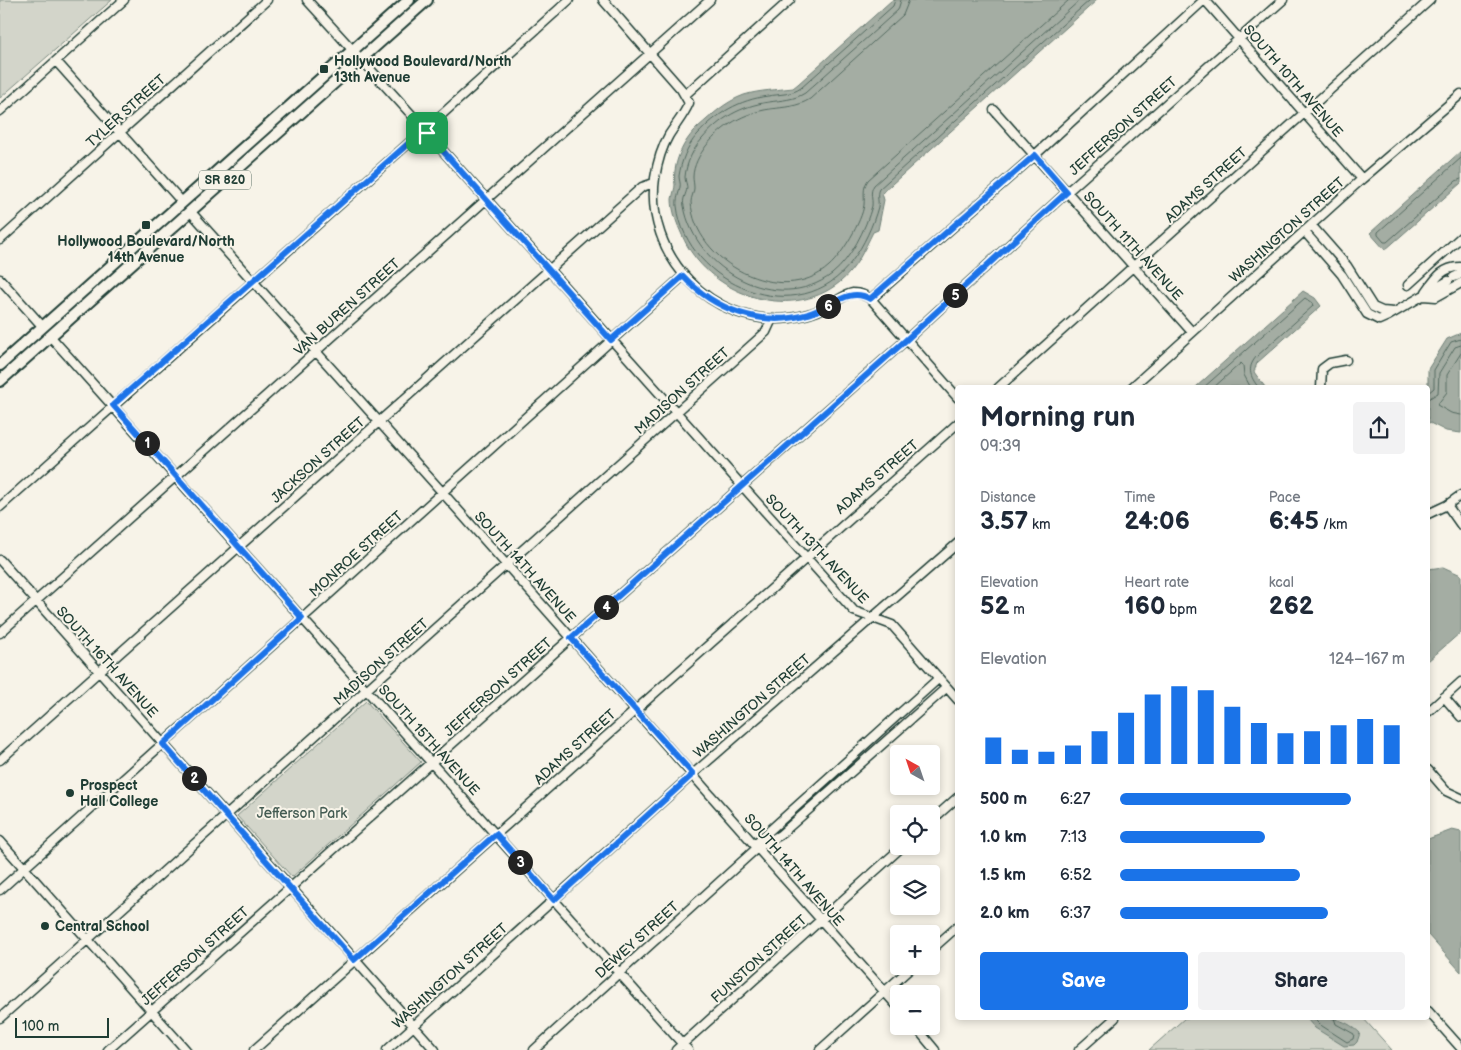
<!DOCTYPE html>
<html lang="en">
<head>
<meta charset="utf-8">
<style>
	body { margin:0; font-family:"Balsamiq Sans",sans-serif; background:#f2f2f3; color:#1f2937; height:100vh; display:flex; flex-direction:column; font-size:19px; white-space:nowrap }
	* { box-sizing:border-box; margin:0 }
	p { font-size:16px; color:#747a83 }
	.icon { flex:none; width:28px; height:28px; fill:none; stroke:currentColor; stroke-width:2; stroke-linecap:round; stroke-linejoin:round }
	.map { position:relative; flex:1; overflow:hidden }
	.details { position:absolute; left:955px; top:385px; width:475px; height:635px; display:flex; flex-direction:column; background:#fff; border-radius:5px; box-shadow:0 2px 8px #0003 }
	.details>* { flex:none }
	.needle { width:32px; rotate:320deg }
	.tools { position:absolute; left:890px; top:745px; display:grid; gap:10px }
	.tools a { display:grid; place-items:center; width:50px; height:50px; border-radius:5px; background:#fff; box-shadow:0 2px 8px #0003; font-size:25px }
	.scale { position:absolute; left:15px; bottom:12px; width:94px; box-sizing:border-box; padding-left:5px; border:2px solid #1f3d34; border-top:0; font-size:14px; line-height:18px; white-space:nowrap; color:#1f3d34; -webkit-text-stroke:4px #f7f3e8; paint-order:stroke }
	.pin { position:absolute; display:grid; place-items:center; width:42px; height:42px; color:#fff; margin:-21px; border-radius:10px; box-shadow:0 2px 8px #0006 }
	.km { position:absolute; width:25px; height:25px; margin:-12px; border-radius:50%; background:#222; color:#fff; font-size:14px; line-height:25px; text-align:center }
	.round { display:grid; place-items:center; flex:none; width:52px; height:52px; border-radius:5px; background:#f2f2f3 }
	.head { display:flex; align-items:center; justify-content:space-between; height:85px; padding:0 25px }
	h1 { font-size:28px; font-weight:600; line-height:38px }
	.stats { display:grid; grid-template-columns:repeat(3,1fr); gap:8px; height:85px; padding:5px 25px }
	.stats div { display:grid; align-content:center }
	.stats b { font-size:25px; font-weight:600 }
	.stats small { font-size:14px; font-weight:400 }
	.stats p { font-size:14px }
	.chart { height:140px; padding:10px 25px }
	.chart p { display:flex; justify-content:space-between }
	.chart svg { width:100%; height:90px; margin-top:5px; stroke:#1a73e8; stroke-width:6 }
	.cta { display:flex; gap:10px; margin-top:auto; padding:10px 25px }
	.cta a { flex:1; height:58px; border-radius:5px; background:#1a73e8; color:#fff; font-size:20px; font-weight:600; line-height:58px; text-align:center }
	.cta a+a { background:#f2f2f3; color:#1f2937 }
	ul { padding:0 25px; list-style:none; font-size:16px }
	li { display:grid; grid-template-columns:80px 60px 1fr; align-items:center; height:38px }
	li i { height:12px; border-radius:6px; background:#1a73e8 }
	.map>svg:first-child { display:block }
	.green { fill:#d3d5ca; stroke:#79897f }
	.water { fill:#a4ada3; stroke:#6f8077 }
	.lines { fill:none; stroke-linecap:round; stroke-linejoin:round }
	.shore { stroke:#546a60; stroke-width:1 }
	.minor-casing { stroke:#1f3d34; stroke-width:11 }
	.major-casing { stroke:#1f3d34; stroke-width:14 }
	.minor { stroke:#f7f3e8; stroke-width:8 }
	.major { stroke:#f7f3e8; stroke-width:10 }
	.route-casing { stroke:#fff; stroke-width:10 }
	.route { stroke:#1a73e8; stroke-width:6 }
	.poi-dot { fill:#1f3d34; stroke:#f7f3e8; stroke-width:2 }
	.labels { text-anchor:middle; dominant-baseline:central; stroke-width:4; stroke-linejoin:round; paint-order:stroke }
	.shield { fill:#f7f3e8; stroke:#60746a; stroke-width:1 }
	.shield-label { font-size:12px; font-weight:bold; fill:#1f3d34 }
	.poi-label { font-size:14px; font-weight:bold; fill:#1f3d34; stroke:#f7f3e8; text-anchor:start }
	.street-label { font-size:14px; fill:#1f3d34; stroke:#f7f3e8 }
	.park-label { font-size:14px; fill:#435b52; stroke:#f7f3e8 }
</style>
</head>
<body>
<div class="map">
<svg width="1461" height="1050" viewBox="0 0 1461 1050">
	<rect width="100%" height="100%" fill="#f7f3e8"/>
	<filter id="ink" filterUnits="userSpaceOnUse"><feTurbulence type="fractalNoise" baseFrequency=".02" numOctaves="2"/><feDisplacementMap in="SourceGraphic" scale="10" xChannelSelector="R" yChannelSelector="G"/><feConvolveMatrix kernelMatrix="1 2 1 2 8 2 1 2 1" color-interpolation-filters="sRGB"/></filter>
	<g filter="url(#ink)">
		<path class="green" d="M0,0H112L0,98Z
			M366,701L421,762L292,877L237,816Z
			M1185,1018H1363L1392,1050H1149Z"/>
		<path class="water" d="M892,0H1097L882,193L884,200L878,230L873,232C864,250 856,269 840,282C789,324 706,293 682,235C677,224 672,211 672,199C673,194 675,188 675,185C672,164 683,141 698,127C713,114 725,102 744,95C760,90 777,90 793,88L798,84Z
			M1461,151V183L1385,250L1370,233Z
			M1303,291L1315,298L1321,306L1257,363L1254,372L1265,387H1196Z
			M1461,333V433L1446,431L1428,422V369L1447,339Z
			M1443,567L1461,575V632L1428,661V569Z
			M1452,830L1461,832V972L1428,935V839Z
			M1306,1018C1328,1017 1343,1017 1360,1033L1357,1042L1354,1045L1344,1046L1315,1028Z"/>
		<g class="lines">
			<path class="shore" d="M895,0L893,6L801,88C791,95 780,94 768,96C739,100 717,113 697,135C687,146 681,162 679,176C679,180 681,184 680,187C679,194 676,199 677,206C686,285 801,333 852,261C864,245 873,225 878,207C879,200 876,195 879,189L1090,0
				M901,0L898,10L805,93C794,100 782,100 769,102C741,106 720,118 702,139C693,149 686,164 685,177C685,181 687,184 687,188C686,195 682,199 684,206C695,270 777,316 832,274C851,259 866,228 872,206C873,198 869,193 874,185L1080,0
				M909,0L903,15L810,99C797,107 785,107 770,109C744,113 723,125 706,146C700,154 693,166 693,177C693,180 694,184 694,188C694,193 691,197 691,202C694,262 782,309 829,266C842,255 862,221 864,205C865,195 862,189 868,180L1069,0
				M1461,158L1378,232V235L1384,242H1387L1456,181L1461,179
				M1461,353L1447,375V392L1437,405L1451,413L1461,415
				M1203,388L1305,298L1312,303L1313,306L1257,356C1247,367 1249,376 1259,388
				M1213,388L1241,363L1243,365L1244,375L1251,388
				M1428,393L1434,388V370L1451,342L1461,339
				M1428,399L1438,393L1439,373L1455,347L1461,345
				M1313,1018L1319,1024L1347,1042L1353,1039L1354,1034L1336,1024L1334,1018"/>
			<g class="minor-casing">
				<path id="minor" d="M307,0L420,124
					M603,0L681,89L689,103C684,115 676,124 669,135C662,147 657,165 655,178C644,255 712,328 790,318C803,316 815,313 826,307C834,303 845,294 853,293C860,293 865,295 871,299L958,398
					M1205,0L1362,179
					M56,61L182,202
					M685,95L790,0
					M994,110L1192,332
					M0,111L124,0
					M428,127L569,0
					M427,133L854,611L892,625L958,700
					M190,211L443,493L899,1008
					M1311,225L1347,266L1373,307L1382,311L1394,312
					M1304,231L1342,275L1367,314L1379,320L1388,316L1448,281
					M0,240L267,0
					M1454,277L1461,274
					M0,279L43,327
					M1408,285L1461,237
					M1426,292C1435,279 1443,266 1461,267
					M1423,296L1436,297L1461,283
					M871,299L1035,155L1204,0
					M50,336L688,1050
					M998,388L1430,0
					M1131,388L1362,179L1461,94
					M1321,388L1322,369L1330,363L1346,360
					M1447,505L1461,525
					M0,507L419,134
					M1428,514L1447,505L1461,495
					M0,560L435,1050
					M0,633L710,0
					M1444,697L1461,717
					M1428,712L1461,682
					M0,760L642,187L654,183
					M1428,770L1446,791L1461,798
					M931,821L958,797
					M0,841L186,1050
					M757,848V842L938,679
					M0,890L683,276
					M931,950L958,926
					M1428,1011L1461,1048
					M0,1018L766,332L772,319
					M915,1026L935,1050
					M108,1050L906,340L1067,192L1283,0
					M254,1050L958,423
					M387,1050L693,774L958,543
					M534,1050L757,848L780,835L946,688
					M676,1050L903,846
					M820,1050L913,966
					M1079,1050L1115,1018"/>
			</g>
			<g class="major-casing">
				<path id="major" d="M0,365L409,0
					M0,381L427,0"/>
			</g>
			<use href="#minor" class="minor"/>
			<use href="#major" class="major"/>
		</g>
	</g>
	<g class="lines" filter="url(#ink)">
		<g class="route-casing">
			<path id="route" d="M427,133L611,340L683,276C714,310 763,328 808,314C830,308 849,286 870,299L1035,155L1067,192L906,340L571,638L693,774L554,900L496,834L354,960L163,744L302,618L113,405L419,134Z"/>
		</g>
		<use href="#route" class="route"/>
	</g>
	<g class="poi-dot">
		<rect x="319" y="64" width="10" height="10" rx="2.5"/>
		<rect x="141" y="220" width="10" height="10" rx="2.5"/>
		<circle cx="70" cy="793" r="5"/>
		<circle cx="45" cy="926" r="5"/>
	</g>
	<g class="labels">
		<rect class="shield" x="199" y="170.5" width="52" height="19" rx="4"/>
		<g class="shield-label">
			<text x="225" y="180">SR 820</text>
		</g>
		<g class="poi-label">
			<text x="334" y="61">Hollywood Boulevard/North<tspan x="334" dy="16">13th Avenue</tspan></text>
			<text x="146" y="241" text-anchor="middle">Hollywood Boulevard/North<tspan x="146" dy="16">14th Avenue</tspan></text>
			<text x="80" y="785">Prospect<tspan x="80" dy="16">Hall College</tspan></text>
			<text x="55" y="926">Central School</text>
		</g>
		<g class="street-label">
			<text transform="translate(1293 81) rotate(49)">SOUTH 10TH AVENUE</text>
			<text transform="translate(126 111) rotate(-42)">TYLER STREET</text>
			<text transform="translate(1123 126) rotate(-42)">JEFFERSON STREET</text>
			<text transform="translate(1206 185) rotate(-42)">ADAMS STREET</text>
			<text transform="translate(1287 230) rotate(-42)">WASHINGTON STREET</text>
			<text transform="translate(1133 246) rotate(48)">SOUTH 11TH AVENUE</text>
			<text transform="translate(347 307) rotate(-42)">VAN BUREN STREET</text>
			<text transform="translate(682 391) rotate(-42)">MADISON STREET</text>
			<text transform="translate(318 460) rotate(-42)">JACKSON STREET</text>
			<text transform="translate(877 477) rotate(-41)">ADAMS STREET</text>
			<text transform="translate(817 549) rotate(47)">SOUTH 13TH AVENUE</text>
			<text transform="translate(356 554) rotate(-42)">MONROE STREET</text>
			<text transform="translate(525 567) rotate(48)">SOUTH 14TH AVENUE</text>
			<text transform="translate(107 662) rotate(48)">SOUTH 16TH AVENUE</text>
			<text transform="translate(381 662) rotate(-42)">MADISON STREET</text>
			<text transform="translate(498 687) rotate(-42)">JEFFERSON STREET</text>
			<text transform="translate(752 706) rotate(-41)">WASHINGTON STREET</text>
			<text transform="translate(429 740) rotate(48)">SOUTH 15TH AVENUE</text>
			<text transform="translate(575 747) rotate(-42)">ADAMS STREET</text>
			<text transform="translate(794 870) rotate(49)">SOUTH 14TH AVENUE</text>
			<text transform="translate(637 940) rotate(-42)">DEWEY STREET</text>
			<text transform="translate(195 956) rotate(-42)">JEFFERSON STREET</text>
			<text transform="translate(759 959) rotate(-42)">FUNSTON STREET</text>
			<text transform="translate(450 976) rotate(-42)">WASHINGTON STREET</text>
		</g>
		<g class="park-label">
			<text x="302" y="813">Jefferson Park</text>
		</g>
	</g>
</svg>
<div class="tools">
<a><svg class="needle" viewBox="-14 -14 28 28"><path d="M0-13l5 13h-10z" fill="#e53935"/><path d="M0 13l5-13h-10z" fill="#747a83"/></svg></a>
<a><svg class="icon" aria-label="locate" viewBox="0 0 24 24"><circle cx="12" cy="12" r="6"/><path d="M12 2v4M12 18v4M2 12h4M18 12h4"/></svg></a>
<a><svg class="icon" aria-label="layers" viewBox="0 0 24 24"><path d="M12 4l9 5-9 5-9-5zM3 14l9 5 9-5"/></svg></a>
<a>+</a>
<a>−</a>
</div>
<div class="scale">100 m</div>
<div class="pin" style="left:427px;top:133px;background:#1e9e55"><svg class="icon" aria-label="arrive" viewBox="0 0 24 24"><path d="M6 21V4h12l-3 4 3 4H6"/></svg></div>
<b class="km" style="left:147px;top:443px">1</b>
<b class="km" style="left:194px;top:778px">2</b>
<b class="km" style="left:520px;top:862px">3</b>
<b class="km" style="left:606px;top:607px">4</b>
<b class="km" style="left:955px;top:295px">5</b>
<b class="km" style="left:828px;top:306px">6</b>
<section class="details">
<div class="head"><div><h1>Morning run</h1><p>09:39</p></div><a class="round"><svg class="icon" aria-label="share" viewBox="0 0 24 24"><path d="M12 15V3M7 8l5-5 5 5M5 13v7h14v-7"/></svg></a></div>
<div class="stats">
<div><p>Distance</p><b>3.57<small> km</small></b></div>
<div><p>Time</p><b>24:06</b></div>
<div><p>Pace</p><b>6:45<small> /km</small></b></div>
</div>
<div class="stats">
<div><p>Elevation</p><b>52<small> m</small></b></div>
<div><p>Heart rate</p><b>160<small> bpm</small></b></div>
<div><p>kcal</p><b>262</b></div>
</div>
<div class="chart"><p><span>Elevation</span>124–167 m</p>
<svg viewBox="0 0 160 44" preserveAspectRatio="none"><path d="M5 44V31M15 44V37M25 44V38M35 44V35M45 44V28M55 44V19M65 44V10M75 44V6M85 44V8M95 44V16M105 44V24M115 44V29M125 44V28M135 44V25M145 44V22M155 44V25"/></svg>
</div>
<ul>
<li><b>500 m</b>6:27<i style="width:81%"></i></li>
<li><b>1.0 km</b>7:13<i style="width:51%"></i></li>
<li><b>1.5 km</b>6:52<i style="width:63%"></i></li>
<li><b>2.0 km</b>6:37<i style="width:73%"></i></li>
</ul>
<div class="cta"><a>Save</a><a>Share</a></div>
</section>
</div>
</body>
</html>
